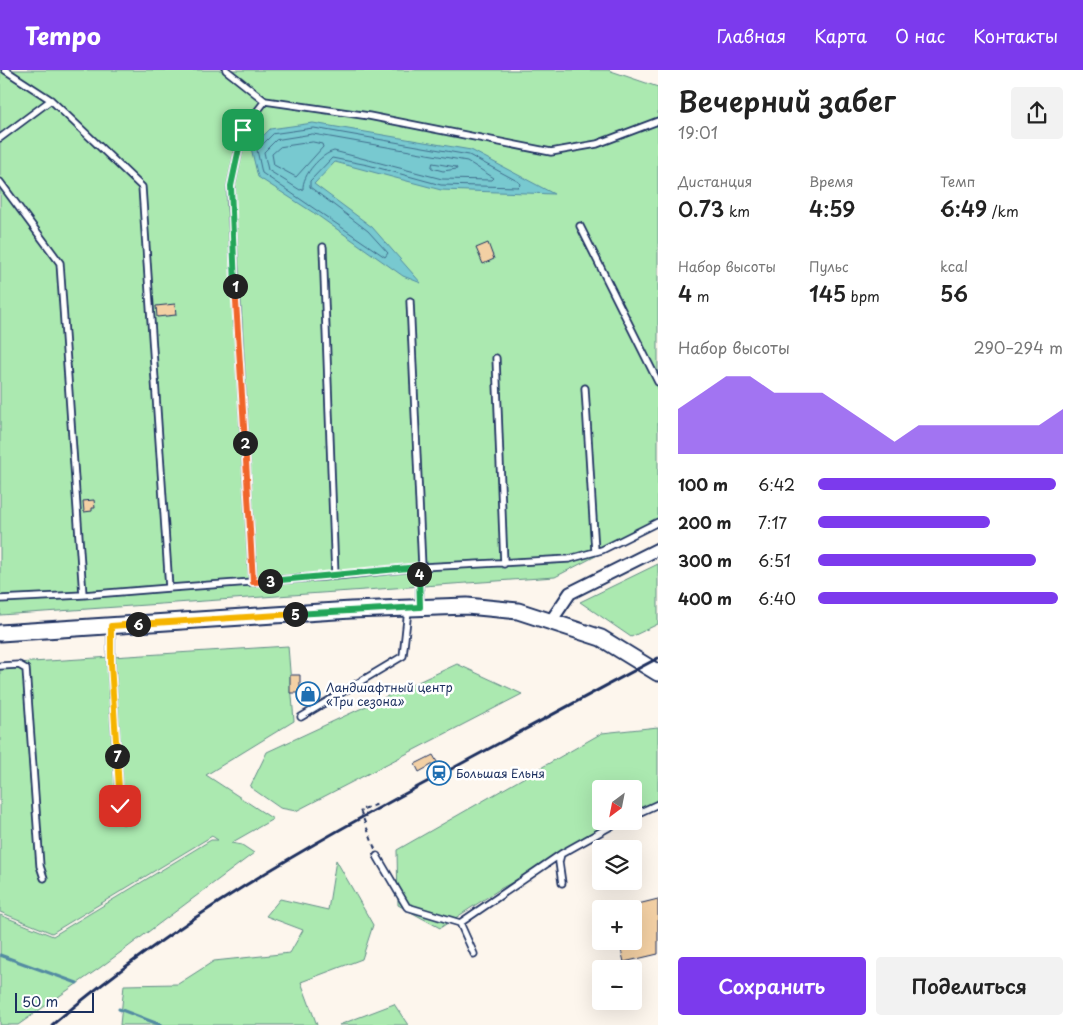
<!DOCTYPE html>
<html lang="ru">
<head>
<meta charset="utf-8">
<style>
	body { margin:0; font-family:"Playpen Sans",sans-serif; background:#f2f2f2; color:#222; height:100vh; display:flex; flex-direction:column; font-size:19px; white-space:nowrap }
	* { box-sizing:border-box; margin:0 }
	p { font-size:16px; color:#767676 }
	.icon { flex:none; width:28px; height:28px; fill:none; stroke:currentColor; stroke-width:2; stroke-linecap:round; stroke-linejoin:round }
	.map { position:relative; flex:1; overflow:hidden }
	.drawer { display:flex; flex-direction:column; background:#fff; width:425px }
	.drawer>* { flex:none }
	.needle { width:32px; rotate:212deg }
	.controls { position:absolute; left:592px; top:710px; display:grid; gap:10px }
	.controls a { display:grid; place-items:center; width:50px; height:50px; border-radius:5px; background:#fff; box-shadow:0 5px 20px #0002; font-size:25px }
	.scale { position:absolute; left:15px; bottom:12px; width:79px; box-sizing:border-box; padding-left:5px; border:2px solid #1b2f5e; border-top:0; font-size:14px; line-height:18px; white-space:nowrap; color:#1b2f5e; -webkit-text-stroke:4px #fff; paint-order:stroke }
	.pin { position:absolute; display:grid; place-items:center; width:42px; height:42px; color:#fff; margin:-21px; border-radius:10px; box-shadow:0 2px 8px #0006 }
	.km { position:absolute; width:25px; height:25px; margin:-12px; border-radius:50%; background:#222; color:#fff; font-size:14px; line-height:25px; text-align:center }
	.round { display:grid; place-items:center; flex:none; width:52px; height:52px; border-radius:5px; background:#f2f2f2 }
	.head { display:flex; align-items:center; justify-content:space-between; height:85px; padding:0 20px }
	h1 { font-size:28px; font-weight:600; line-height:38px }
	.stats { display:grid; grid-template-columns:repeat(3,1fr); gap:8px; height:85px; padding:5px 20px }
	.stats div { display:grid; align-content:center }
	.stats b { font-size:21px; font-weight:600 }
	.stats small { font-size:14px; font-weight:400 }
	.stats p { font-size:14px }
	.chart { height:140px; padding:10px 20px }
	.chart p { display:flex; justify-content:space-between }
	.chart svg { width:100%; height:90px; margin-top:5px; fill:#7c3aed; opacity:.7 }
	.button { display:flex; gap:10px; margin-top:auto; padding:10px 20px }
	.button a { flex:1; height:58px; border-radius:5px; background:#7c3aed; color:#fff; font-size:20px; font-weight:600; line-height:58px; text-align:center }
	.button a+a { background:#f2f2f2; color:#222 }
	ul { padding:0 20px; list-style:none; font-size:16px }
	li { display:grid; grid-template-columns:80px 60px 1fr; align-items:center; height:38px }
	li i { height:12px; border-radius:6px; background:#7c3aed }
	header { display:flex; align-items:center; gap:30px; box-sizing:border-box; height:70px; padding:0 25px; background:#7c3aed; color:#fff }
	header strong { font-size:24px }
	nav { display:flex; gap:28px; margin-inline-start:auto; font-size:18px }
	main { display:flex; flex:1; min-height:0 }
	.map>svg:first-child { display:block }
	.green { fill:#abe9b0; stroke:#638c87 }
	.water { fill:#78c9d0; stroke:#538ba2 }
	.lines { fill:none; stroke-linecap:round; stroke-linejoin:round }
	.shore { stroke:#406d8c; stroke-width:1 }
	.stream { stroke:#538ba2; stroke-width:3 }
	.building { fill:#f3d0a4; stroke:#1b2f5e }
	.lane-casing { stroke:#1b2f5e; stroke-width:9 }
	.street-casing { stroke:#1b2f5e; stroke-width:15 }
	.secondary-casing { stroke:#1b2f5e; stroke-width:19 }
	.path { stroke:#1b2f5e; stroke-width:2; stroke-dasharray:5 4; stroke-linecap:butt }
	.lane { stroke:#fff; stroke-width:5.5 }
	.street { stroke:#fff; stroke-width:11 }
	.secondary { stroke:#fff; stroke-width:15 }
	.rail { stroke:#1b2f5e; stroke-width:3 }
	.split-1-casing { stroke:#fff; stroke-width:10 }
	.split-2-casing { stroke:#fff; stroke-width:10 }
	.split-3-casing { stroke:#fff; stroke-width:10 }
	.split-4-casing { stroke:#fff; stroke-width:10 }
	.split-5-casing { stroke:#fff; stroke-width:10 }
	.split-6-casing { stroke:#fff; stroke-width:10 }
	.split-7-casing { stroke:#fff; stroke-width:10 }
	.split-8-casing { stroke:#fff; stroke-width:10 }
	.split-1 { stroke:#22a559; stroke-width:6 }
	.split-2 { stroke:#f0652b; stroke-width:6 }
	.split-3 { stroke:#f0652b; stroke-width:6 }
	.split-4 { stroke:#22a559; stroke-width:6 }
	.split-5 { stroke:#22a559; stroke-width:6 }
	.split-6 { stroke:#f5b400; stroke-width:6 }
	.split-7 { stroke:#f5b400; stroke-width:6 }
	.split-8 { stroke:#f5b400; stroke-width:6 }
	.labels { text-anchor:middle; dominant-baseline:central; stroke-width:5; stroke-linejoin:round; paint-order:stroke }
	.poi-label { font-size:12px; fill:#1b2f5e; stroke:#fff; text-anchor:start }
</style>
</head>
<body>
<header>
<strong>Tempo</strong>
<nav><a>Главная</a><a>Карта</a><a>О нас</a><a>Контакты</a></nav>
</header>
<main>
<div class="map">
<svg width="658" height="955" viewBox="0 0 658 955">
	<rect width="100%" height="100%" fill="#fdf6ed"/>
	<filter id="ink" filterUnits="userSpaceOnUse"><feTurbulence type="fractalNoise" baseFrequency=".02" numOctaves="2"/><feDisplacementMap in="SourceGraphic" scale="10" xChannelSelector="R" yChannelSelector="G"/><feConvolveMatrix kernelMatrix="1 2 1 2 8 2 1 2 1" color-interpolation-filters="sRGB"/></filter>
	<g filter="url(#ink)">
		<path class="green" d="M0,0H608L658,17V454L555,507L0,545Z
			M658,494V554L631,567L580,532Z
			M288,576L294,651L206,705L273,749L231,773L242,775L254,783L101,897L18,955H0V845L53,866L211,770H218L212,766L52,863L0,842V594Z
			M457,594L522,624L296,741L280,738L250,717L267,682Z
			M658,657V734L634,747V719H601V751H626L500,819L440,858L398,835L397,780L602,663Z
			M336,790L373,855L362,889L301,912L317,955H120L124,915L178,914L214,891L290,883L303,860L266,846L280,829L328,840Z
			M394,934L408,955H339Z"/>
		<path class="water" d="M313,53L471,80L554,124L441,120L335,92L314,114L372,157L421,213L403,206L317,145L258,107L251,78L270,59Z"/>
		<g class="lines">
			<path class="shore" d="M314,58L469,85L519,112L520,115L518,117L441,115L368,95L332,88L310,111V117L368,161L388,183L385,187L262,103L257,80L273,64Z
				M313,64L467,91L494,108L492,110L442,109L334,81C321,84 302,105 303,119L300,120L268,100L264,82L276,70Z
				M313,72L322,74L323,77L296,107L274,95L272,84L280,77Z
				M433,93L456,97L457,99L443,101L432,98Z"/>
			<path class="stream" d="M0,885L77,913
				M119,939L161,955"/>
		</g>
		<path class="building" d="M488,173L494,189L483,194L476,178Z
			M175,234L176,245L157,247L156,236Z
			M94,430L95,438H92V441L84,442L83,431Z
			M290,605H300V623H290Z
			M433,685L437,692L419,702L415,694Z
			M658,829V884L624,892L619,871H634V835Z"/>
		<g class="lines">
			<g class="lane-casing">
				<path id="lane" d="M226,0L265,31L243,60L231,116V134L253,512
					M265,31L369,46L551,82L597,74L658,51
					M0,68L51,30
					M0,112L60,193L83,525L169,518L142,117L51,30L5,0
					M580,156L658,312
					M323,177L335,506
					M410,231L422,497
					M496,288L504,494
					M585,318L595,481
					M419,497L420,537
					M169,518L335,506L422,497L569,489L602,480L658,452
					M0,529L83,525
					M111,556V593L120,736L123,750
					M0,596L19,595L26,599L40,796L44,808
					M301,647L403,586L408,540
					M634,745L658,734
					M377,786L407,837L460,853L561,784
					M562,813L559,792L561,784L620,751
					M460,853L474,884"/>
			</g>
			<g class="street-casing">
				<path id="street" d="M551,551L570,523L658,479"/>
			</g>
			<g class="secondary-casing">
				<path id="secondary" d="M0,563L351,540L467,536L518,541L601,568L658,603"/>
			</g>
			<path class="path" d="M375,779L360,740L379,734"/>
			<use href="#lane" class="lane"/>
			<use href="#street" class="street"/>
			<use href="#secondary" class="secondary"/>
			<path class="rail" d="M52,955C177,849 311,773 455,697C522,661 590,624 658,588"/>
		</g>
	</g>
	<g class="lines" filter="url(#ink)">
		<g class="split-1-casing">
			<path id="split-1" d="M235,216L231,116L243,60"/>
		</g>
		<g class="split-2-casing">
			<path id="split-2" d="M235,216L245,373"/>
		</g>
		<g class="split-3-casing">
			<path id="split-3" d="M245,373L253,512L270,511"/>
		</g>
		<g class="split-4-casing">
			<path id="split-4" d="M270,511L419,497V504"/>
		</g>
		<g class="split-5-casing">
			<path id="split-5" d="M295,544L420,537L419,504"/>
		</g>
		<g class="split-6-casing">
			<path id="split-6" d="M138,554L295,544"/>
		</g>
		<g class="split-7-casing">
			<path id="split-7" d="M117,686L111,594V556L138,554"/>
		</g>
		<g class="split-8-casing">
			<path id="split-8" d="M117,686L120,736"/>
		</g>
		<use href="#split-1" class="split-1"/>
		<use href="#split-2" class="split-2"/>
		<use href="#split-3" class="split-3"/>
		<use href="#split-4" class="split-4"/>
		<use href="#split-5" class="split-5"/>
		<use href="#split-6" class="split-6"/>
		<use href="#split-7" class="split-7"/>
		<use href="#split-8" class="split-8"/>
	</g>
	<defs>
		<g id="shop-ring" transform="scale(1.25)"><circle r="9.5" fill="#fff" stroke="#1f6fb2" stroke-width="1.5"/><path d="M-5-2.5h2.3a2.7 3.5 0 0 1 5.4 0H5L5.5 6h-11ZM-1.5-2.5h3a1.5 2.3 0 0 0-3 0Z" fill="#1f6fb2"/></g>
		<g id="station-ring" transform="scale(1.25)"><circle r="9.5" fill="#fff" stroke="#1f6fb2" stroke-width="1.5"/><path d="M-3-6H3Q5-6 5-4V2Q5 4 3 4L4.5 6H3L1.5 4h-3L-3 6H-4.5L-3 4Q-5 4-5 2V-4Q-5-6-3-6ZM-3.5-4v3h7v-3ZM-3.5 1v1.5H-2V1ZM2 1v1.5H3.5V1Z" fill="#1f6fb2"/></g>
	</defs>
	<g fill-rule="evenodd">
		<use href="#shop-ring" x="308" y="624"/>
		<use href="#station-ring" x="439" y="703"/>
	</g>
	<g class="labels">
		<g class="poi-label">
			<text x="326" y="617">Ландшафтный центр<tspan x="326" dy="14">«Три сезона»</tspan></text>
			<text x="456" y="703">Большая Ельня</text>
		</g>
	</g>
</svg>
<div class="controls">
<a><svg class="needle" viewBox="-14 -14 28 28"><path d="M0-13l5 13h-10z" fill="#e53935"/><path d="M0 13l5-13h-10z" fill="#767676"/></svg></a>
<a><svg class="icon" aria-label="layers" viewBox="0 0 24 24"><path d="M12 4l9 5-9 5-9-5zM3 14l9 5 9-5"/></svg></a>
<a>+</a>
<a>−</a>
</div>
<div class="scale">50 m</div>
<div class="pin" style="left:243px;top:60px;background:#1e9e55"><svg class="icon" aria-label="arrive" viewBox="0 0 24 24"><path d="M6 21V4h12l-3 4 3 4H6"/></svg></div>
<div class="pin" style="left:120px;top:736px;background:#d93025"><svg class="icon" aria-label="check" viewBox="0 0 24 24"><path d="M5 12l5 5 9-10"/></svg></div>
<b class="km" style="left:235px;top:216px">1</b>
<b class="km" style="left:245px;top:373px">2</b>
<b class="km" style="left:270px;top:511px">3</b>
<b class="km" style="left:419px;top:504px">4</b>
<b class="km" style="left:295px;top:544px">5</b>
<b class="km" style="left:138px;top:554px">6</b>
<b class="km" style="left:117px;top:686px">7</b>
</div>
<section class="drawer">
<div class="head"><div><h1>Вечерний забег</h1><p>19:01</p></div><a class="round"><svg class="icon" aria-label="share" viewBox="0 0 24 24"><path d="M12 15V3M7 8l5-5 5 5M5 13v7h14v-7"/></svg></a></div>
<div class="stats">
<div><p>Дистанция</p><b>0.73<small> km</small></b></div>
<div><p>Время</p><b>4:59</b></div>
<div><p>Темп</p><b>6:49<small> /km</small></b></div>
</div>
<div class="stats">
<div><p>Набор высоты</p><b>4<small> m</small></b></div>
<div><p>Пульс</p><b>145<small> bpm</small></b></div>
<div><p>kcal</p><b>56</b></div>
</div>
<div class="chart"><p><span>Набор высоты</span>290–294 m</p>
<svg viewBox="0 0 160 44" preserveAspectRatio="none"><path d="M0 44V22L10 14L20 6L30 6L40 14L50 14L60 14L70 22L80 30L90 38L100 30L110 30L120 30L130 30L140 30L150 30L160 22V44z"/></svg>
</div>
<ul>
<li><b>100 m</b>6:42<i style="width:97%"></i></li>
<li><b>200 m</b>7:17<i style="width:70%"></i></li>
<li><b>300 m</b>6:51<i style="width:89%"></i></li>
<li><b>400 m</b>6:40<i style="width:98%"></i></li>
</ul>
<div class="button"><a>Сохранить</a><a>Поделиться</a></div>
</section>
</main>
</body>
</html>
